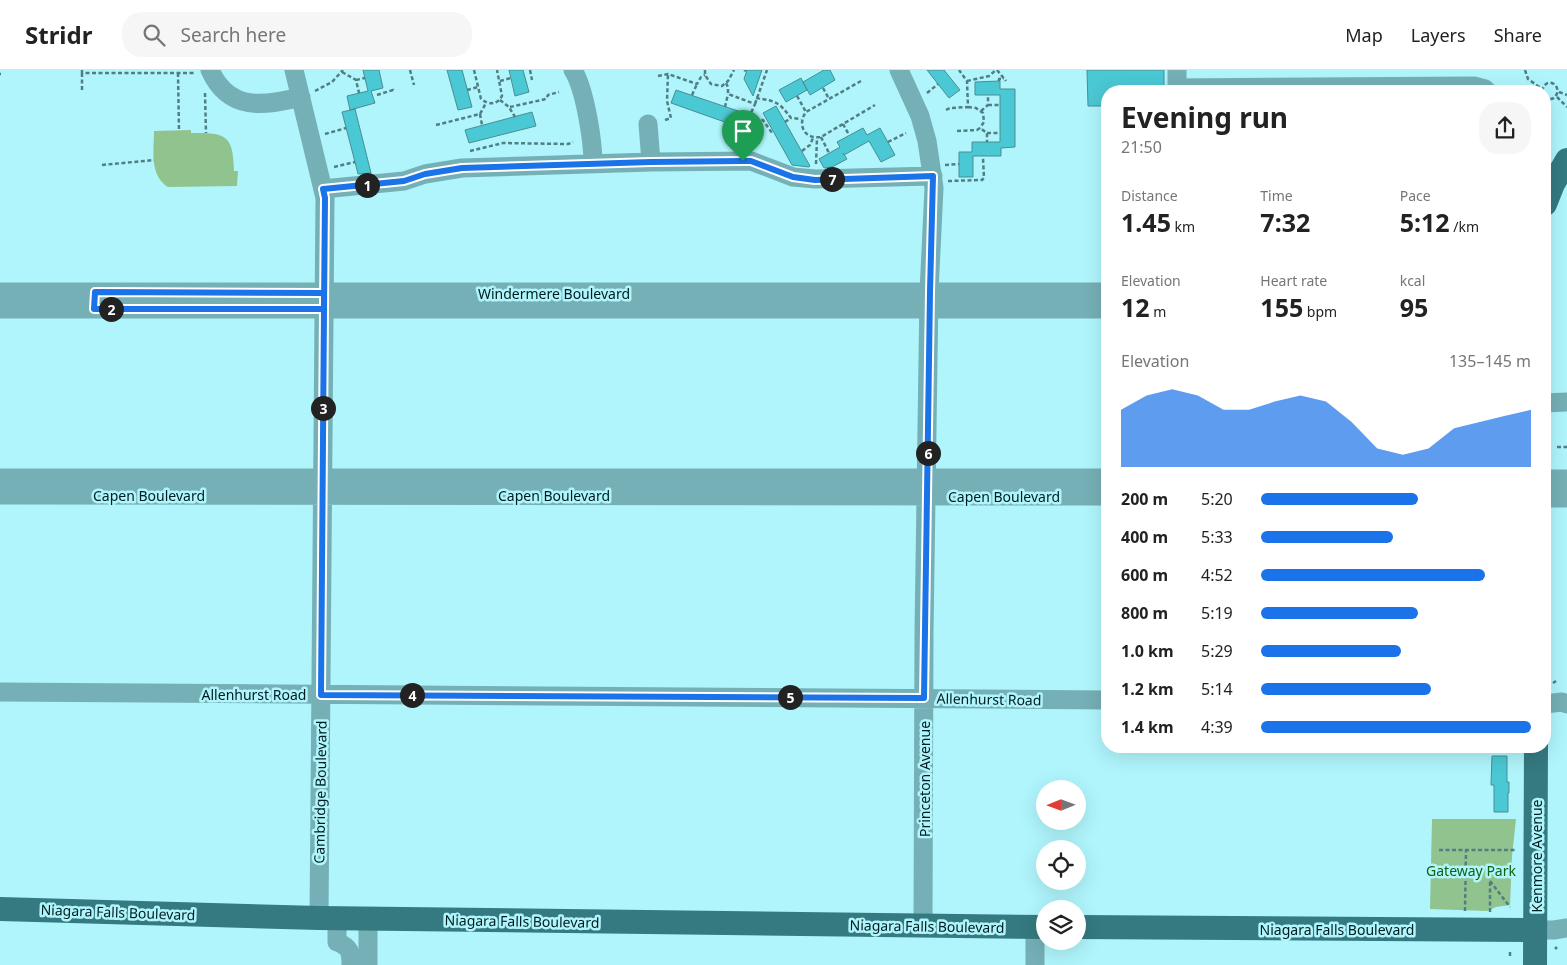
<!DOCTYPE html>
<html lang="en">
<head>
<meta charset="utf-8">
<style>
	body { margin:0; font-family:"Noto Sans",sans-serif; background:#f6f6f6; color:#222; height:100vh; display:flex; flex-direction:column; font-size:19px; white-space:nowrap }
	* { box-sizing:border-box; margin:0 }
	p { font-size:16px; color:#767676 }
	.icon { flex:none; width:28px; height:28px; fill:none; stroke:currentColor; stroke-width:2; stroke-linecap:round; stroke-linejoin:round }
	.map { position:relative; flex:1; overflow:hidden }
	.drawer { position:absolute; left:1101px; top:15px; width:450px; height:668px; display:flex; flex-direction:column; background:#fff; border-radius:20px; box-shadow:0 5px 20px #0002 }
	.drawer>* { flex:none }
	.needle { width:32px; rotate:269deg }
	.tools { position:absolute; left:1036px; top:710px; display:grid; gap:10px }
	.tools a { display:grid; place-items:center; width:50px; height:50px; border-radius:50%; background:#fff; box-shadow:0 5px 20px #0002; font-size:25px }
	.pin { position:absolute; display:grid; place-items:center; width:42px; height:42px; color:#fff; margin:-51px -21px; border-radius:50% 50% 50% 0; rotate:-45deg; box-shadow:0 0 5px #0007 }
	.pin .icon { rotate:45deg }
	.km { position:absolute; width:25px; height:25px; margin:-12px; border-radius:50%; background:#222; color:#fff; font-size:14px; line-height:25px; text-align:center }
	.round { display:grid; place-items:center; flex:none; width:52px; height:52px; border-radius:20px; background:#f6f6f6 }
	.head { display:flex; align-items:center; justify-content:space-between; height:85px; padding:0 20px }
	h1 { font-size:28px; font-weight:700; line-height:38px }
	.metrics { display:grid; grid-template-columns:repeat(3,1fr); gap:8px; height:85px; padding:5px 20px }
	.metrics div { display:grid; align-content:center }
	.metrics b { font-size:25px; font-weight:700 }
	.metrics small { font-size:14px; font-weight:400 }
	.metrics p { font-size:14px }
	.chart { height:140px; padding:10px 20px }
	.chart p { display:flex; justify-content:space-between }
	.chart svg { width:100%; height:90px; margin-top:5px; fill:#1a73e8; opacity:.7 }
	ul { padding:0 20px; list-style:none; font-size:16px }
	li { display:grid; grid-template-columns:80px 60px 1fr; align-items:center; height:38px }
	li i { height:12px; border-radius:6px; background:#1a73e8 }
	header { display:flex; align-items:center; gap:30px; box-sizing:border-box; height:70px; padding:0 25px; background:#fff; border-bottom:1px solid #e0e0e0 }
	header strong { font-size:24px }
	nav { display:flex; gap:28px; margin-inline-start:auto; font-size:18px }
	.search { width:350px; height:45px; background:#f6f6f6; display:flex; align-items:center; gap:12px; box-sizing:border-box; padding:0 18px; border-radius:20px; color:#767676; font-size:19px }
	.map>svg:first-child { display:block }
	.green { fill:#90c38e }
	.building { fill:#4ac8d4; stroke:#4a8d93 }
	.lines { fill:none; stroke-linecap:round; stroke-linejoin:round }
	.path { stroke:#507f83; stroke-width:2.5; stroke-dasharray:4 2.5; stroke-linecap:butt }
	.minor { stroke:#75b0b6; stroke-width:19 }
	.major { stroke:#347a80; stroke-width:24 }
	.route-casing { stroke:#fff; stroke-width:10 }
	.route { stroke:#1a73e8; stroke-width:6 }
	.labels { text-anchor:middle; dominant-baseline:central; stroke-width:5; stroke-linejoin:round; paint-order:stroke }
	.street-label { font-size:14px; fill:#001c1e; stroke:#b0f5fc }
	.park-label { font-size:14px; fill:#0f6315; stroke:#b0f5fc }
</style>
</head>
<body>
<header>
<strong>Stridr</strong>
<div class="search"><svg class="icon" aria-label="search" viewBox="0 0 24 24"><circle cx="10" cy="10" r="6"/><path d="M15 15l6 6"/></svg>Search here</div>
<nav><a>Map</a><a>Layers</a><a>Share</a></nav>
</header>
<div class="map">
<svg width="1567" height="895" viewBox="0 0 1567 895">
	<rect width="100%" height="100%" fill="#b0f5fc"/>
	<path class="green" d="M191,60V63C226,63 233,64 234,101H238L237,116L168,117C149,105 154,80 154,61Z
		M1432,749H1516L1512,786L1510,835L1496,837L1487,841L1430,839Z"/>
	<path class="building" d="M363,0H379L383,18L371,21L375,33L350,40L347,26L368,21Z
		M447,0H462L472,37L458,40Z
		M509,0H523L529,22L515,26Z
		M747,0H762L753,26L744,9Z
		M824,0H830L835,10L810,25L803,12Z
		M927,0H944L960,20L949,28Z
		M1087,0H1164V21H1108V36H1088Z
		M801,8L807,20L786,32L779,20Z
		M1000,11V19H1015V77L1001,78V86H973V107H959V82H972V72H1000V25H975V12Z
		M676,20L741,42L736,56L671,33Z
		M776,36L810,96L809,97L792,95L763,43Z
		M355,39L371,103L358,104L355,92L342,42Z
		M532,42L536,56L469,73L465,60Z
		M863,58L867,65L880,58L895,85L881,92L869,71L844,85L843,83L847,89L832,97L824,98L819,89L840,77L837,72Z
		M1492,686H1507V712H1509V723H1508V742H1494V715H1491Z"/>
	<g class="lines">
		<path class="path" d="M82,0V3H195
			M410,0L414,15
			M474,0L481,29C489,35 497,35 502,26L497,0
			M530,0L532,10
			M705,0V5L711,14L722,16L728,11L734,0
			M744,0L746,1
			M997,0L1006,11
			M1525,0L1528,9L1542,19
			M342,2L356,10L359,23
			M178,3L179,61
			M0,4H1
			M658,6L668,4L697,14L701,7L705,5
			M356,10L365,8
			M500,11L511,8
			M861,11L806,42C797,54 804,70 821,67L875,35
			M967,11L989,6L996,0
			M999,11V9H1004
			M726,13L728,17V24L755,34C750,46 742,58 743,71
			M823,18L829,29
			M82,20V3
			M467,20L478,17
			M315,21L332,12L343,0
			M1542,21C1547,2 1567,20 1552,29L1545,27
			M1559,22L1567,25
			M205,23L206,63
			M927,23L938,14
			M377,25L393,20V22
			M692,25L697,14
			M797,26L806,42
			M1557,27L1567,37
			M756,28C776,31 779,32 791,48L801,49
			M500,30L509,37L515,47
			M755,34L767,0
			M988,35H1000
			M510,37L546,29L548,25L559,22
			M725,37L728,24
			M968,37L976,38L983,43L984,52L980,58
			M946,40L950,38L968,37L967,11L959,0
			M981,41L988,35V25
			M480,44L482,55
			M665,50L671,48L667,31L668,4
			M785,52L791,48
			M749,53L756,50H763L772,63
			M843,54L849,65
			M436,55L480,44L486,33
			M957,61L977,60L980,58L987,63V72
			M987,63H1000
			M325,64L346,58
			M821,67L829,83
			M888,72L906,63
			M470,81L503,73L568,74L573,72
			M802,81L810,75L813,68
			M816,94L817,68
			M102,95L154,90
			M945,95L959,94
			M334,97L355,92
			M948,111L982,110L984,108L983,88
			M1557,377H1567
			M1553,613L1556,611
			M1439,780H1516
			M1497,801L1516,802
			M1439,802H1465
			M1490,811L1510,837
			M1052,839V837
			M1465,841L1466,780
			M1490,842V811
			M1555,877L1557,879
			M1510,886V880"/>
		<path class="minor" d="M210,0C229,42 264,36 301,27
			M294,0L325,128L319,848
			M573,0C585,19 593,71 593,94
			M899,0L920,46L927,71L934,118L929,222L924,563L923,855
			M1177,0V18L1474,16L1485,19L1487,21
			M648,54L651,92L751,91L793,107L815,109L933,106
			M323,119L404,111L425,104L462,98L651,92
			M0,222H1108
			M0,239H1108
			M1545,333L1567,332
			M0,408H1108
			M1545,409H1567
			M0,425L1108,426
			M1545,428H1567
			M0,622L1108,630
			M1545,634L1562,632L1567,634
			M337,849V872C350,877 351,882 351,895
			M1535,860H1554L1567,858
			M368,895V849
			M1035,895V857"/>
		<path class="major" d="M1545,134L1553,114L1567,90
			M0,839L319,848L1045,857
			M1078,857L1535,860
			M1535,895L1536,676"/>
	</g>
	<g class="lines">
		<g class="route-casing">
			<path id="route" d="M743,91L651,92L462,98L425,104L404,111L323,119L325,128L324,239H94L95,222L324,223V239L321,625L924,628L930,222L933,106L815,110L793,107L751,91H743"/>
		</g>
		<use href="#route" class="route"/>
	</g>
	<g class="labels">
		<g class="street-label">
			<text x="554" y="223">Windermere Boulevard</text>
			<text x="149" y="425">Capen Boulevard</text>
			<text x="554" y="425">Capen Boulevard</text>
			<text x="1004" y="426">Capen Boulevard</text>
			<text x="254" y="624">Allenhurst Road</text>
			<text transform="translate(989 629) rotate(1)">Allenhurst Road</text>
			<text transform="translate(924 709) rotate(-90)">Princeton Avenue</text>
			<text transform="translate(320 722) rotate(-89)">Cambridge Boulevard</text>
			<text transform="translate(1536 786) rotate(-90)">Kenmore Avenue</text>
			<text transform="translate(118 842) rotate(2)">Niagara Falls Boulevard</text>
			<text transform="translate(522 851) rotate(1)">Niagara Falls Boulevard</text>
			<text transform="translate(927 856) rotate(1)">Niagara Falls Boulevard</text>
			<text x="1337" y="859">Niagara Falls Boulevard</text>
		</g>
		<g class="park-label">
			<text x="1471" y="800">Gateway Park</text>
		</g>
	</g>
</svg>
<div class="tools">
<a><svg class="needle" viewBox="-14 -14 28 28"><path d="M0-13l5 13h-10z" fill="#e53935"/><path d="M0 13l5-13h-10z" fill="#767676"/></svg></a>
<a><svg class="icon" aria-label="locate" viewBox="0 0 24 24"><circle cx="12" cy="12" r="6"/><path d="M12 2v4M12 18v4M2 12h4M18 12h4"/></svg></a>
<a><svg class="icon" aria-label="layers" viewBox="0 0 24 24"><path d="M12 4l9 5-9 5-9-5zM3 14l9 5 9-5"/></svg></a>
</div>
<div class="pin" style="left:743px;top:91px;background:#1e9e55"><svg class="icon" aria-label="arrive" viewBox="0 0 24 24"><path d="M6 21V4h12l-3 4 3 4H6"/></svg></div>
<b class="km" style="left:367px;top:115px">1</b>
<b class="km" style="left:111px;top:239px">2</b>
<b class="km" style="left:323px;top:338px">3</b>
<b class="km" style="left:412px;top:625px">4</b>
<b class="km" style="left:790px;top:627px">5</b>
<b class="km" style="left:928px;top:383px">6</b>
<b class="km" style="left:832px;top:109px">7</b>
<section class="drawer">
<div class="head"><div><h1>Evening run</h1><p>21:50</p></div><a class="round"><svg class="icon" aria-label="share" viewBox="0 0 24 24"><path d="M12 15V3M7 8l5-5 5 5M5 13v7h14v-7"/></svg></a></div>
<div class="metrics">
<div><p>Distance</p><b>1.45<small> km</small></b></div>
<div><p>Time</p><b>7:32</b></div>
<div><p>Pace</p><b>5:12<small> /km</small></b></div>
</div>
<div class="metrics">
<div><p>Elevation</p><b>12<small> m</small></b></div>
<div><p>Heart rate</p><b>155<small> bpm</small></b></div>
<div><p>kcal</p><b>95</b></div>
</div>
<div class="chart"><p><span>Elevation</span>135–145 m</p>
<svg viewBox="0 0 160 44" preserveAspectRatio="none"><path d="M0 44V16L10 9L20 6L30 9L40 16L50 16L60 12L70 9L80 12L90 22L100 35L110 38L120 35L130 25L140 22L150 19L160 16V44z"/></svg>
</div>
<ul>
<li><b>200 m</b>5:20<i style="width:58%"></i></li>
<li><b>400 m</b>5:33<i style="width:49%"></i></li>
<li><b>600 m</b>4:52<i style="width:83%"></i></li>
<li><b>800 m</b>5:19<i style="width:58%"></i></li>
<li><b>1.0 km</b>5:29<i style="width:52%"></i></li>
<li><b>1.2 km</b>5:14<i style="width:63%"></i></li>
<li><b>1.4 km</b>4:39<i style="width:100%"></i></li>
</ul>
</section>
</div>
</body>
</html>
